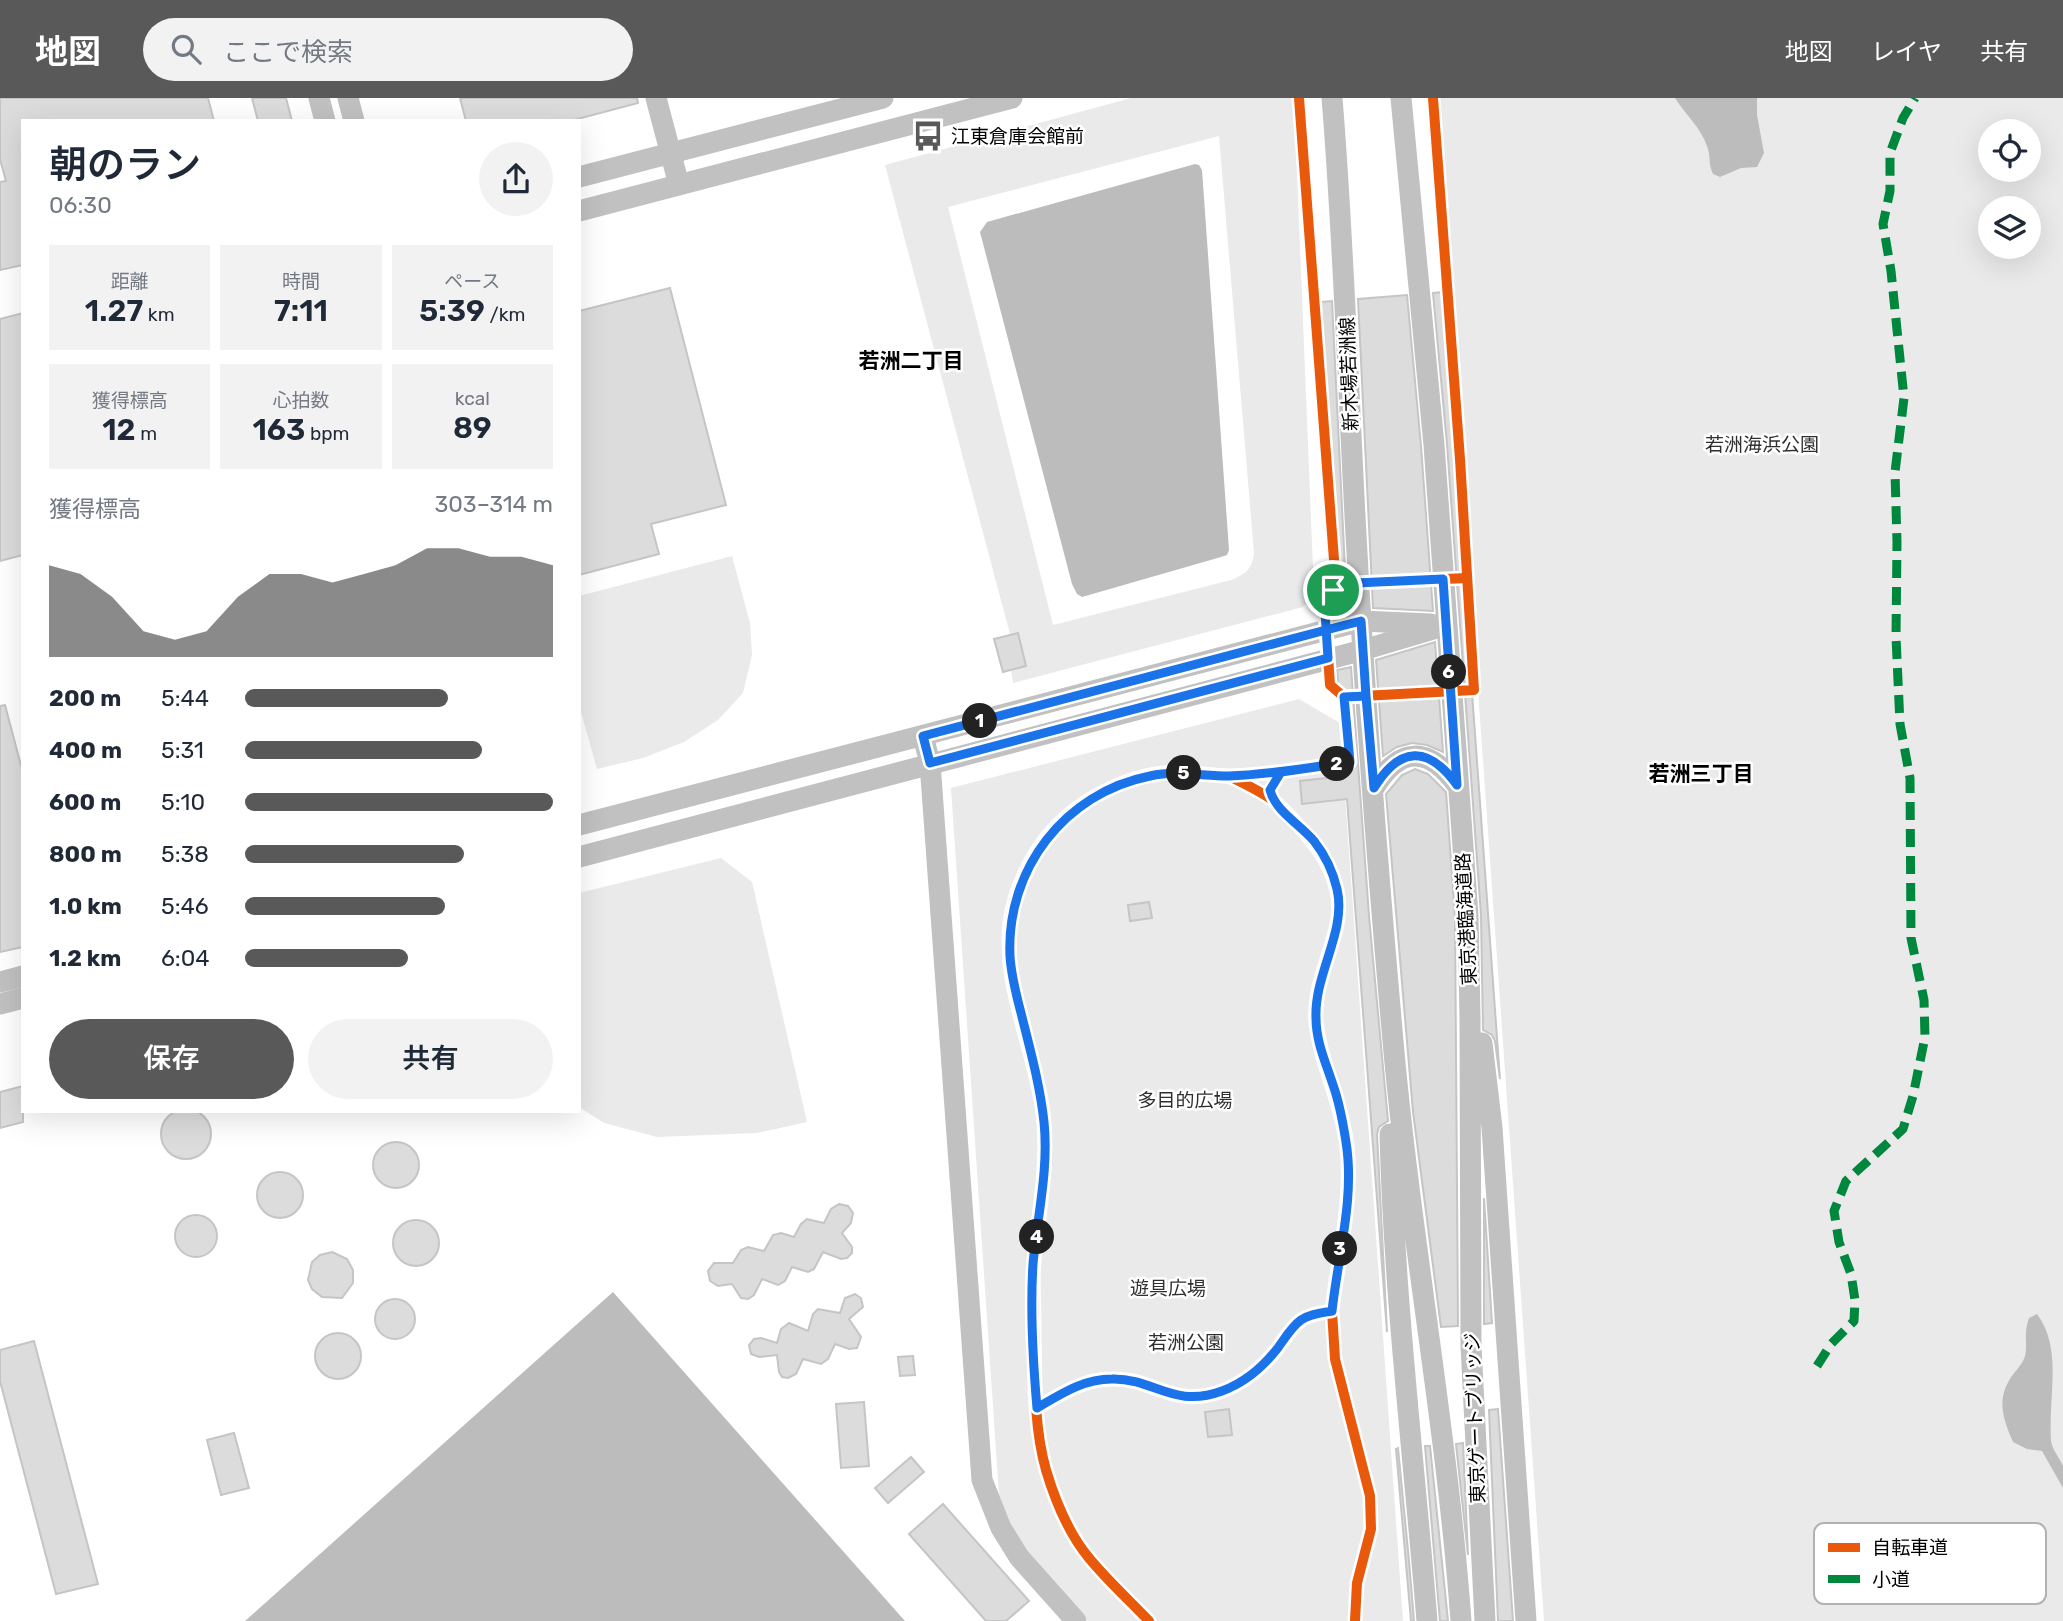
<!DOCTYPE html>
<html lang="ja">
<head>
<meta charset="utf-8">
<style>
	body { margin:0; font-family:Rubik,"Noto Sans JP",sans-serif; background:#f2f2f3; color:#1f2937; height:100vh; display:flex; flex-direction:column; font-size:26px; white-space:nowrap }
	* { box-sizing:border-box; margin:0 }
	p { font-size:23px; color:#747a83 }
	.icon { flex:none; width:38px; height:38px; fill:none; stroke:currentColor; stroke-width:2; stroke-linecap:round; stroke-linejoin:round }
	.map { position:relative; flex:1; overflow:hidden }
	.details { position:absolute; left:21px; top:21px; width:560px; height:994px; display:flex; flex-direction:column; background:#fff; border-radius:0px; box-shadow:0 7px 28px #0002 }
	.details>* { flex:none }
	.controls { position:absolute; left:1978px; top:21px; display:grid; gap:14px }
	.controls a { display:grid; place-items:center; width:63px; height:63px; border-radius:50%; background:#fff; box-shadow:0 7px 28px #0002; font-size:35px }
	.pin { position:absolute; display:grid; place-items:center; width:60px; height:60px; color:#fff; margin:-30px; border:4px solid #fff; border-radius:50%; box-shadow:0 2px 7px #0007 }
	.km { position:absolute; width:35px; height:35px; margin:-18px; border-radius:50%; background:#222; color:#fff; font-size:19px; line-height:35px; text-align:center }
	.round { display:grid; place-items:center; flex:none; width:74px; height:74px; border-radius:37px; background:#f2f2f3 }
	.summary { display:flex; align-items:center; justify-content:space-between; height:119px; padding:0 28px }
	h1 { font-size:38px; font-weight:600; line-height:52px }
	.figures { display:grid; grid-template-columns:repeat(3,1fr); gap:10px; height:119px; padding:7px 28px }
	.figures div { display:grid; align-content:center; border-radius:0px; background:#f2f2f3; text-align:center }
	.figures b { font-size:30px; font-weight:600 }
	.figures small { font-size:19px; font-weight:400 }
	.figures p { font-size:19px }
	.chart { height:196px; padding:14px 28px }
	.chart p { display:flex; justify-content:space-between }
	.chart svg { width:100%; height:126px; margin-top:7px; fill:#595959; opacity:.7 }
	.button { display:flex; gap:14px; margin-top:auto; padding:14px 28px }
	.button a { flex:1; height:80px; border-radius:42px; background:#595959; color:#fff; font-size:28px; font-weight:600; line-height:80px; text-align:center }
	.button a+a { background:#f2f2f3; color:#1f2937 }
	ul { padding:0 28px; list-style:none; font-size:23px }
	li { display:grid; grid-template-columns:112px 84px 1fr; align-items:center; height:52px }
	li i { height:18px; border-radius:9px; background:#595959 }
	header { display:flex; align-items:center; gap:42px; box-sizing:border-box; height:98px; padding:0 35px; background:#595959; color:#fff }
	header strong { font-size:33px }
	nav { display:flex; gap:38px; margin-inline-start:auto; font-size:24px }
	.search { width:490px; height:63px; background:#f2f2f3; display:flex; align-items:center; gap:18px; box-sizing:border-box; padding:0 24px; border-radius:38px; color:#747a83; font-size:26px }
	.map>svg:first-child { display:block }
	.green { fill:#eaeaea; fill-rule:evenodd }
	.water { fill:#bcbcbc }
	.building { fill:#dcdcdc; stroke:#c5c5c5; stroke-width:2 }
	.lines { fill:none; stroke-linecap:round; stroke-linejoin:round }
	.secondary { stroke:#c1c1c1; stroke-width:21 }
	.quiet { stroke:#00873e; stroke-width:9; stroke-dasharray:18 9; stroke-linecap:butt }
	.cycleway-casing { stroke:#fff; stroke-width:15 }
	.cycleway { stroke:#e8590c; stroke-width:10 }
	.route-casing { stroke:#fff; stroke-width:14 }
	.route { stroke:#1a73e8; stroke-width:9 }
	.labels { text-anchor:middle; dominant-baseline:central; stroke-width:5; stroke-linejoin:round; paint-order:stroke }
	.poi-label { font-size:19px; fill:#000; stroke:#fff; text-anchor:start }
	.street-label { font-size:19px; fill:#000; stroke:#fff }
	.park-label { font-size:19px; fill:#2f2f2f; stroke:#fff }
	.neighbourhood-label { font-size:21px; font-weight:bold; fill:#000; stroke:#fff }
	.key { fill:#fff; stroke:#b2b2b2; stroke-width:2 }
	.key-label { font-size:19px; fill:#000 }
</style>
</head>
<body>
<header>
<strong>地図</strong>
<div class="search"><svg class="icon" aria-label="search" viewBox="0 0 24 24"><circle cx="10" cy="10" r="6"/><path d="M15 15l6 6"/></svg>ここで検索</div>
<nav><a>地図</a><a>レイヤ</a><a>共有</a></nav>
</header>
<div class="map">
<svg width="2063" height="1523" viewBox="0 0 2063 1523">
	<rect width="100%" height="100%" fill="#fff"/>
	<path class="green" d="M1131,0H1294L1314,495L1303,509L1013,585L1011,572L1026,567L1018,535L1010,536L885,67ZM1219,38L1254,455C1252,471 1246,476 1231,482L1053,527L948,109Z
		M1436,0H2063V1523H1544ZM1990,33H2028V72H1990ZM1990,110H2028V149H1990Z
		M732,458L750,525L752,557L743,595L718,622L684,644L643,660L597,671L579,607V498Z
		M1299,601L1340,625L1403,1523H1088L1027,1453L1011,1430L999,1397L951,690Z
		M721,760L752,784L807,1024L757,1035L657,1039L604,1025L579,1009V795Z"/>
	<path class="water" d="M1675,0H1757V17L1764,55L1757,69L1741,70L1720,79L1713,76C1708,66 1711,58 1707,48C1701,30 1685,16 1675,0Z
		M1195,66L1199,67L1202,72L1229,452L1227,457L1221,459L1082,499L1077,496L1072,486L980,134L987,124Z
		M613,1194L905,1523H245Z
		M2037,1216C2063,1251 2048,1297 2051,1343C2052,1352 2060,1360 2063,1368C2063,1375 2063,1383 2063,1390L2042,1353L2027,1351L2013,1344C2004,1323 1996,1303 2010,1281C2014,1274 2023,1266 2025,1258C2028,1245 2023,1237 2029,1220Z"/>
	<path class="building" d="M0,0H208L214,23H23V167L0,172V84L6,83L0,61Z
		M252,0H286L292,23H258Z
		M460,0H637L638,5L570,23H466Z
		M670,190L726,407L651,426L659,456L579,477V213Z
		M1443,194L1500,981L1495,943L1492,937L1483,932L1481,817L1447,346L1433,195Z
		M1407,197L1421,348L1433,513L1373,510L1358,201Z
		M1332,203L1347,513L1333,517L1310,205Z
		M23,215V457L0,463V221Z
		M1018,535L1026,568L1003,574L994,541Z
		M1435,544L1443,654L1427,647L1412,645L1397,649L1383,658L1376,562Z
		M1351,569L1369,818L1388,1023L1379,1029L1377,1036L1387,1234L1347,701L1302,706L1300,683L1345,678L1337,572Z
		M5,607L23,675V849L0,854V608Z
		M1415,671L1428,676L1446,694L1455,819L1458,1228L1441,1229L1413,1014L1386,696L1402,677Z
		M1149,804L1152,820L1130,823L1128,807Z
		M23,988V1024L0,1030V994Z
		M161 1036a25 25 0 1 1 50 0a25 25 0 1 1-50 0Z
		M373 1067a23 23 0 1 1 46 0a23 23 0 1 1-46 0Z
		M257 1097a23 23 0 1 1 46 0a23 23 0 1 1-46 0Z
		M1484,1100L1492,1225L1484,1226Z
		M839,1106L848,1108L853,1115L851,1125L842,1135L852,1149V1155L847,1160L841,1161L823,1154L814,1171L808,1174L792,1169L785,1183L778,1187L762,1181L754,1197L748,1201L741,1200L732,1186L718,1188L710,1183L708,1173L714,1165H733L741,1152L748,1149L764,1153L773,1137L781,1135L794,1139L801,1126L807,1121L824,1125L831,1111Z
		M175 1138a21 21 0 1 1 42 0a21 21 0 1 1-42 0Z
		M393 1145a23 23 0 1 1 46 0a23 23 0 1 1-46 0Z
		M332,1154L347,1161L353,1172V1185L342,1200L322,1199L312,1191L308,1182L312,1164L320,1157Z
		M855,1196L861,1200L863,1209L849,1221L861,1239L857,1250L849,1251L835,1246L828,1261L821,1266L803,1261L796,1276L788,1280L782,1279L779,1274L777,1257L759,1259L751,1256L749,1247L754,1241L761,1240L777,1245L781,1231L789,1225L808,1233L813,1216L818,1211L840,1215L845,1200Z
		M375 1221a20 20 0 1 1 40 0a20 20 0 1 1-40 0Z
		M315 1258a23 23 0 1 1 46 0a23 23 0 1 1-46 0Z
		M34,1243L98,1486L56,1496L0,1283V1252Z
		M913,1258L915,1277L900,1278L898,1259Z
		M864,1304L869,1368L841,1370L836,1306Z
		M1229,1311L1232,1337L1208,1339L1205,1314Z
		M1498,1311L1513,1523H1498L1489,1312Z
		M234,1335L249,1390L221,1397L207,1342Z
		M1463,1345L1468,1457L1456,1346Z
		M1425,1348H1430L1448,1523H1440Z
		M1398,1350L1409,1463L1414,1523H1411L1396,1351Z
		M911,1359L924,1374L888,1405L875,1390Z
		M943,1406L1029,1503L1006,1523H986L909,1436Z"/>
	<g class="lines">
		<path class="secondary" d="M319,0L325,23
			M348,0L354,23
			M656,0L679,87
			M1332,0C1344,146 1348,291 1356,437C1365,606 1378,775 1393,943C1410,1137 1447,1329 1461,1523
			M1401,0L1434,347L1468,818L1470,920L1471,1248L1485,1523
			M579,79L883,0
			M579,113L1012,0
			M923,638L930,665L982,1382L1001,1430L1019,1459L1076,1523
			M1374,690C1400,648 1428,648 1457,687
			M579,727L1361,523L1431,526
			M579,759L1363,552L1447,527
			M0,884L23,878
			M0,906L23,900
			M1482,945L1492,1030L1526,1523
			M1390,1036C1394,1199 1414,1361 1427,1523"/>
		<path class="quiet" d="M1817,1268L1831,1246L1854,1223L1855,1202L1851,1176L1839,1144L1834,1113L1846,1083L1903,1031L1913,998L1925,939L1924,902L1911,840L1910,680L1900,626L1896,539L1897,444L1895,374L1904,300L1891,173L1883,126L1890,93V55L1903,20L1915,0"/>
		<g class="cycleway-casing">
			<path id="cycleway" d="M1334,486L1467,480
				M1344,599L1474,592L1460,361L1433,0
				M1332,1213L1335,1261L1370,1398L1371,1431L1357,1485L1355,1523
				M1037,1310C1061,1296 1083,1281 1112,1281C1154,1280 1173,1311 1222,1293C1244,1285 1262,1270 1277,1251C1284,1242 1291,1229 1301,1222C1310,1216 1321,1215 1332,1213C1338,1159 1353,1102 1347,1048C1342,1006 1321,967 1316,925C1313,892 1328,863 1336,831C1347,788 1323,752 1294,723C1287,715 1279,706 1271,701C1258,692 1243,685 1229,678
				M1149,1523C1129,1502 1107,1482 1089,1460C1069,1436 1055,1402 1046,1372C1033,1326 1035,1274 1034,1227C1034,1206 1032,1184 1034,1163C1039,1111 1050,1060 1042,1008C1033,948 1003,887 1010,825C1014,792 1031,756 1053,732C1083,699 1132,675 1177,674C1194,674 1211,678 1229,678C1269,677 1310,669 1350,664L1344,599L1330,587L1325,514L1333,492L1335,475L1299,0"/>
		</g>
		<use href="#cycleway" class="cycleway"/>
	</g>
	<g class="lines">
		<g class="route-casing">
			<path id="route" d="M1333,492L1325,514L1328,560L930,665L923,638L1326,532L1361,523L1366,598L1344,599L1350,664L1281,674L1270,692C1275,713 1301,727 1314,743C1325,757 1333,774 1337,791C1347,833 1314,876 1316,920C1316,944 1326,965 1333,987C1340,1006 1343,1025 1346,1044C1355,1099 1338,1158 1332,1213C1321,1215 1310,1216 1301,1222C1291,1229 1284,1242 1277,1251C1262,1270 1244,1285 1222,1293C1173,1311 1154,1280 1112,1281C1083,1281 1061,1296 1037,1310C1033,1264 1030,1212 1033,1166C1037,1119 1049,1072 1044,1024C1040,987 1030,951 1021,915C1016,896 1011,877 1010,858C1006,772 1064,695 1150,678C1176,672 1202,678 1229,678C1269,677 1310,669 1350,664L1344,599L1366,598L1374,690C1400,648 1428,647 1457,687L1443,481L1334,486L1333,492"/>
		</g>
		<use href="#route" class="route"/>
	</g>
	<defs>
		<g id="bus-bare" transform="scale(2.415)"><path d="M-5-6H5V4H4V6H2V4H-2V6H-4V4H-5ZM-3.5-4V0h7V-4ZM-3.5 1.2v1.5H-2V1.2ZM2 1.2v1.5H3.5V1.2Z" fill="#595959" stroke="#fff" stroke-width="2.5" paint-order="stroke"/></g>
	</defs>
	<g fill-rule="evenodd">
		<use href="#bus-bare" x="928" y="38"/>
	</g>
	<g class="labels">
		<g class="poi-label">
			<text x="951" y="38">江東倉庫会館前</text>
		</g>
		<g class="street-label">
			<text transform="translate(1349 276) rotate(-92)">新木場若洲線</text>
			<text transform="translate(1466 821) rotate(-93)">東京港臨海道路</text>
			<text transform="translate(1475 1320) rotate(-92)">東京ゲートブリッジ</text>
		</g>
		<g class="park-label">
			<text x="1762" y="346">若洲海浜公園</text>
			<text x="1185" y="1002">多目的広場</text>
			<text x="1168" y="1190">遊具広場</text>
			<text x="1186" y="1244">若洲公園</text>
		</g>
		<g class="neighbourhood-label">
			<text x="911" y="262">若洲二丁目</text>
			<text x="1701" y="675">若洲三丁目</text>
		</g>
	</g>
	<rect x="1814" y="1425" width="232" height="81" rx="10" class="key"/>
	<rect x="1828" y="1445" width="32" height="9" fill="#e8590c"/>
	<rect x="1828" y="1477" width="32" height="8" fill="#00873e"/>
	<g class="key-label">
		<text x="1872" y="1456">自転車道</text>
		<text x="1872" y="1488">小道</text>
	</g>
</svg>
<div class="controls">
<a><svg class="icon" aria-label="locate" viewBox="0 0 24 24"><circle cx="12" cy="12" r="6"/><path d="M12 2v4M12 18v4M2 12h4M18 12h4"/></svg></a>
<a><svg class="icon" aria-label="layers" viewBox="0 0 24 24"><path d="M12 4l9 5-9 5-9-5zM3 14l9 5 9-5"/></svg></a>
</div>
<div class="pin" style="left:1333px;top:492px;background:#1e9e55"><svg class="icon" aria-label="arrive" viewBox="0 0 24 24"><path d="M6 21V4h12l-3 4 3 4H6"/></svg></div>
<b class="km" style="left:980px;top:623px">1</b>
<b class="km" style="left:1337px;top:666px">2</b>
<b class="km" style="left:1340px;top:1151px">3</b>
<b class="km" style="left:1037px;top:1139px">4</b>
<b class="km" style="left:1184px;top:675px">5</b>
<b class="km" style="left:1449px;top:574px">6</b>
<section class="details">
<div class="summary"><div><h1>朝のラン</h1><p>06:30</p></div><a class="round"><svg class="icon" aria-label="share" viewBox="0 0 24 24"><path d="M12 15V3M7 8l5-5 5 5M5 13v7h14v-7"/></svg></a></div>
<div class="figures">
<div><p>距離</p><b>1.27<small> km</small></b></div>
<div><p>時間</p><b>7:11</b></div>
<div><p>ペース</p><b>5:39<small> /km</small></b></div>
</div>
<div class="figures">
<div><p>獲得標高</p><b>12<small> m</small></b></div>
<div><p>心拍数</p><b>163<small> bpm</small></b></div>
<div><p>kcal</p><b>89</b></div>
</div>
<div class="chart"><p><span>獲得標高</span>303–314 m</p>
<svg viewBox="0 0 160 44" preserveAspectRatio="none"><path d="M0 44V12L10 15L20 23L30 35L40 38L50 35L60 23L70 15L80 15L90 18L100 15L110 12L120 6L130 6L140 9L150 9L160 12V44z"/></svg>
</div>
<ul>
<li><b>200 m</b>5:44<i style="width:66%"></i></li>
<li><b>400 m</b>5:31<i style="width:77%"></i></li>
<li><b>600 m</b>5:10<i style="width:100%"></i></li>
<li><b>800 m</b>5:38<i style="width:71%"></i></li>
<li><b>1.0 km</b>5:46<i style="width:65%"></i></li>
<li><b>1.2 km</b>6:04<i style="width:53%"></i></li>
</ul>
<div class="button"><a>保存</a><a>共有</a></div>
</section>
</div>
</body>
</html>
